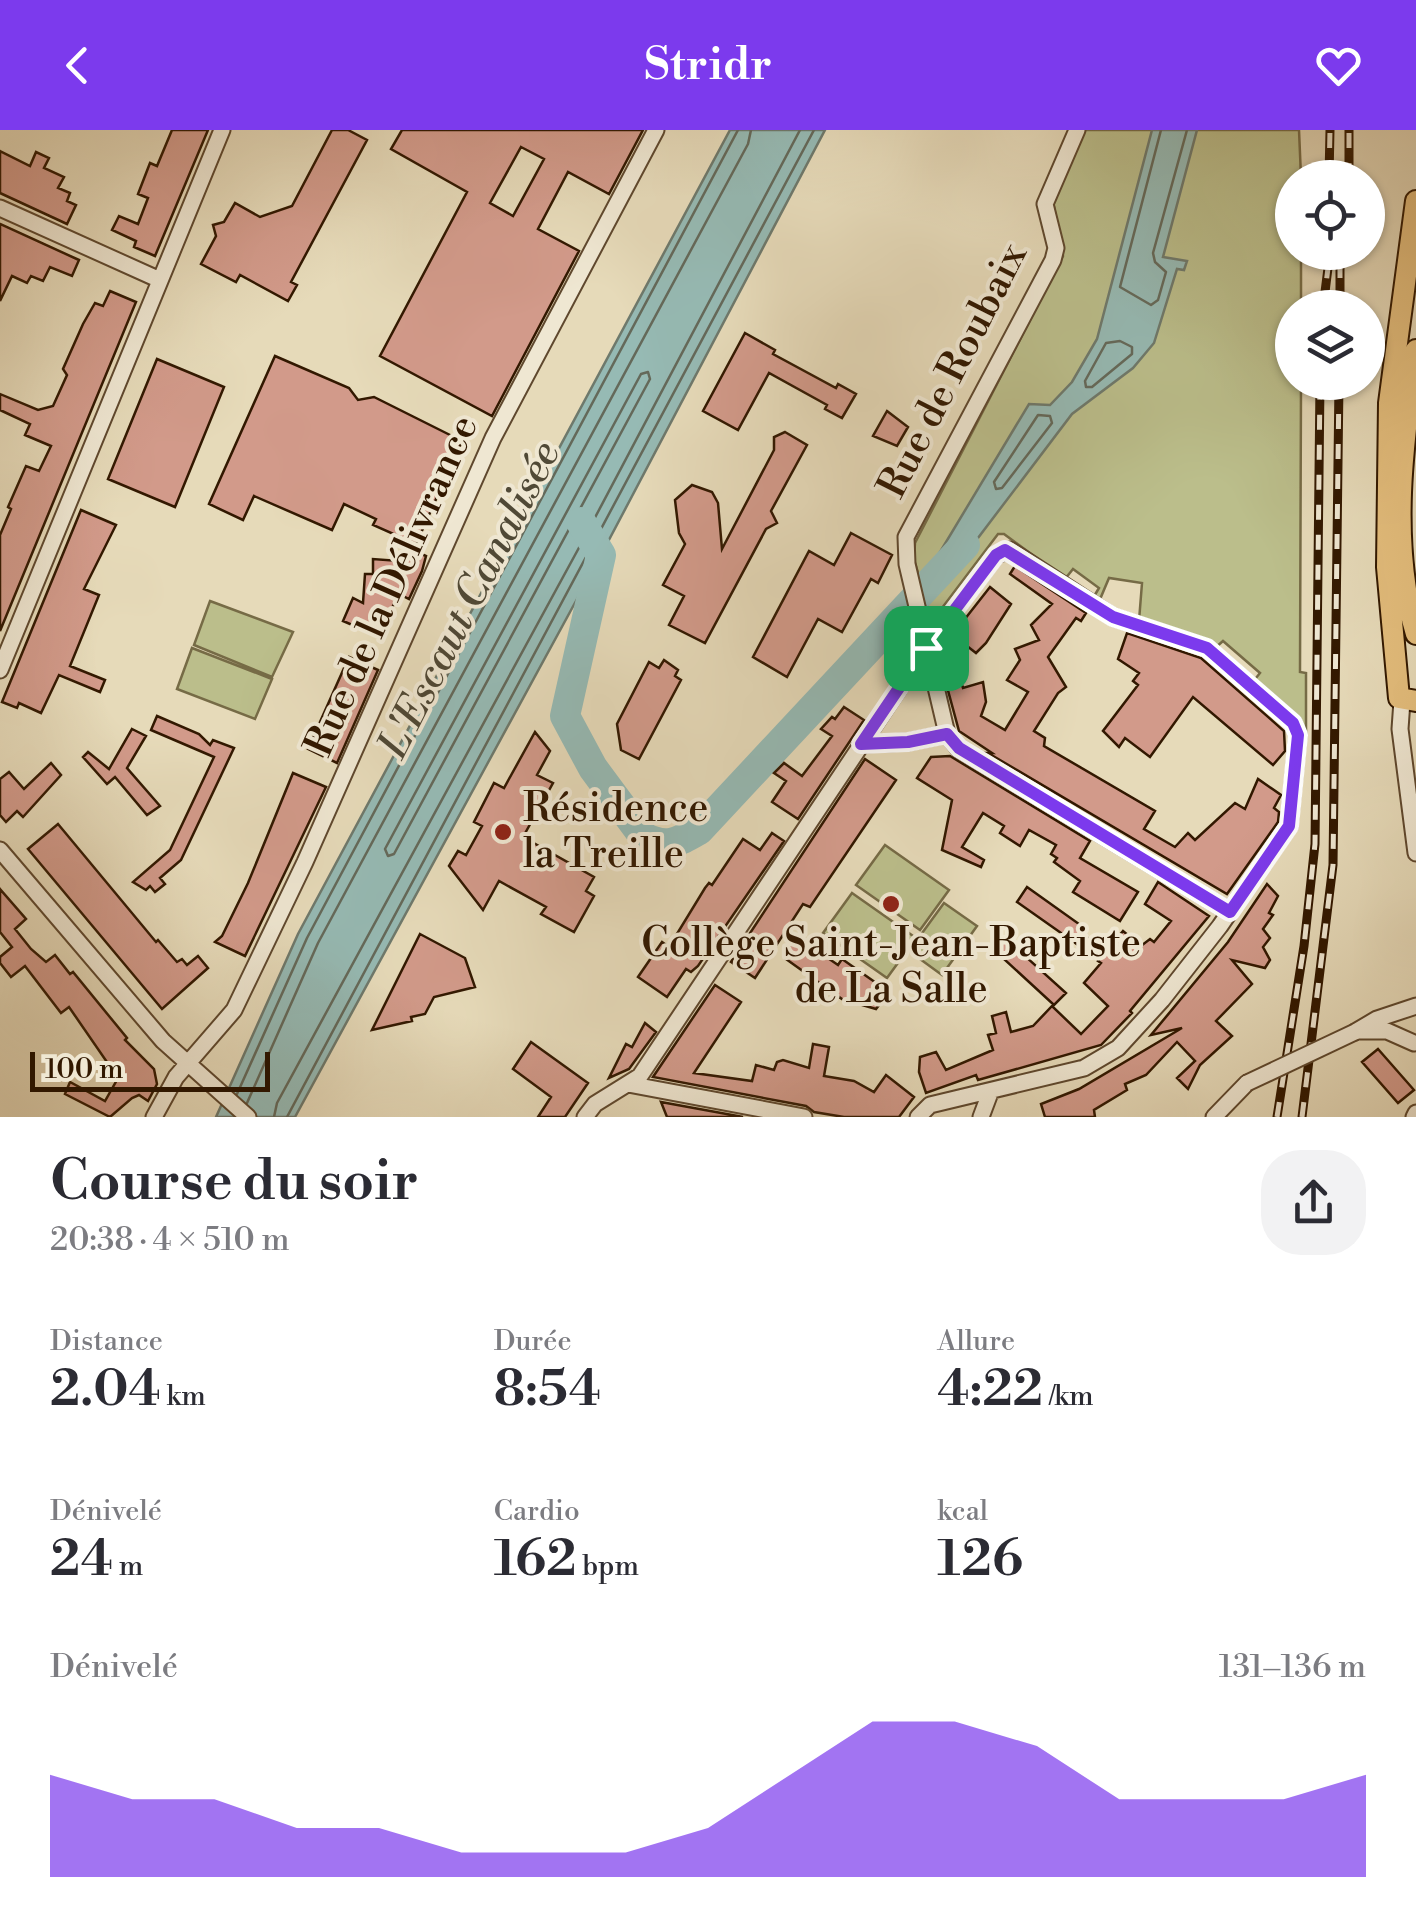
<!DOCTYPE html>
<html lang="fr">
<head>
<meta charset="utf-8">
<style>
	body { margin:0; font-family:"Libre Bodoni",serif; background:#f2f2f3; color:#2b2b33; height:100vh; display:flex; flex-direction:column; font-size:38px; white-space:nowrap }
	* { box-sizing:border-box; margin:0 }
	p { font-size:32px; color:#7c7c81 }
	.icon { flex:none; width:55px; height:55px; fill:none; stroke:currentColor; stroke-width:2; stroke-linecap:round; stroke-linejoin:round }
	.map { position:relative; height:987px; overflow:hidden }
	.sheet { display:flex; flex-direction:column; background:#fff; flex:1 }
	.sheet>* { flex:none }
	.buttons { position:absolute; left:1275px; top:30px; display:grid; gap:20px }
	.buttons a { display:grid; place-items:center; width:110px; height:110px; border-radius:50%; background:#fff; box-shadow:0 2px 8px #0004; font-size:50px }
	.scale { position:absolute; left:30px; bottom:25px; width:240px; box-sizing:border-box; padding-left:10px; border:5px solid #321800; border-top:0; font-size:28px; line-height:35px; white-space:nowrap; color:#321800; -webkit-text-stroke:8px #efe7d2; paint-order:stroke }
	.pin { position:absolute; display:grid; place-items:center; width:85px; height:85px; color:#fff; margin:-42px; border-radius:20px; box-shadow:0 5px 15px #0006 }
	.round { display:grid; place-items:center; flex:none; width:105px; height:105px; border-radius:40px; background:#f2f2f3 }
	.summary { display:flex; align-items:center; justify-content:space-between; height:170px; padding:0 50px }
	h1 { font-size:55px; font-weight:600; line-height:75px }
	.stats { display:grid; grid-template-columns:repeat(3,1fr); gap:15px; height:170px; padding:10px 50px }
	.stats div { display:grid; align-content:center }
	.stats b { font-size:50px; font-weight:600 }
	.stats small { font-size:28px; font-weight:400 }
	.stats p { font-size:28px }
	.chart { height:280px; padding:20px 50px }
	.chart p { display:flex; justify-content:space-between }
	.chart svg { width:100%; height:180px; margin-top:10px; fill:#7c3aed; opacity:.7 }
	header { display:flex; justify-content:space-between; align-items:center; height:130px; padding:0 50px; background:#7c3aed; color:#fff; font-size:45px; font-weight:600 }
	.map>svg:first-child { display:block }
	.green { fill:#bbbe8b; stroke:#766b46; stroke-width:2.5 }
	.water { fill:#96bab4; stroke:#6e796c; stroke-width:2.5 }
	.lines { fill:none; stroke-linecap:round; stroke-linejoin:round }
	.shore { stroke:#64695a; stroke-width:2.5 }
	.river { stroke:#96bab4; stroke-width:30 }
	.building { fill:#d29a8a; stroke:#321800; stroke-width:2.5; fill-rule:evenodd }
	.minor-casing { stroke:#5f482e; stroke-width:19 }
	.major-casing { stroke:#321800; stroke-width:24 }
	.minor { stroke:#efe7d2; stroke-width:15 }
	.major { stroke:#e3bd7c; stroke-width:20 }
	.rail-casing { stroke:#321800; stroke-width:9 }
	.rail { stroke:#efe7d2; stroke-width:5; stroke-dasharray:15; stroke-linecap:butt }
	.minor-bridge-casing { stroke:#5f482e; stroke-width:19; stroke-linecap:butt }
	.minor-bridge { stroke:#efe7d2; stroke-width:15 }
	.route-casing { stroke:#fff; stroke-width:20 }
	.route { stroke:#7c3aed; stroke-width:12 }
	.poi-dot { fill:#8f2418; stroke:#efe7d2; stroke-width:4 }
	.labels { text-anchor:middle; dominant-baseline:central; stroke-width:8; stroke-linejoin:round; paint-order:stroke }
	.street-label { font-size:40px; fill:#321800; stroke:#efe7d2 }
	.poi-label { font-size:40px; fill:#321800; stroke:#efe7d2; text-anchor:start }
	.water-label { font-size:42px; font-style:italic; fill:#504936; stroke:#efe7d2 }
</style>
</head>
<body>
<header><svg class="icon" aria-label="back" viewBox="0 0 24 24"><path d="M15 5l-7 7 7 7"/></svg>Stridr<svg class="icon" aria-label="heart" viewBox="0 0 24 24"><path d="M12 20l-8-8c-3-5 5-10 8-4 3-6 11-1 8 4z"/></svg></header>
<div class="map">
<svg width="1416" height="987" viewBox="0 0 1416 987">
	<rect width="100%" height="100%" fill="#e6dab9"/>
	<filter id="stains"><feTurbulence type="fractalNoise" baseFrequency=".002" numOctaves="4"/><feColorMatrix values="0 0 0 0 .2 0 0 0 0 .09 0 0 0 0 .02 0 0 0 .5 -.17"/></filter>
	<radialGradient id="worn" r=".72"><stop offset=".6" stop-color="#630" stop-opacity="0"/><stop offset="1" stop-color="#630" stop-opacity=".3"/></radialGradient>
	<path class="green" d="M1085,0H1299L1301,47L1292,48V122L1301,123V177L1292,178V252L1301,253L1300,542L1306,543V601L1252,553L1260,543L1223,511L1214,519L1139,491L1142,453L1109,448L1098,474L1093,468L1099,458L1073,439L1065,449L1004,404H998L939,482L930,484L914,429L915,413L1063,126L1053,71Z
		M210,471L293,502L272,547L194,515Z
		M192,518L272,549L255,589L177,559Z
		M885,715L949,760L920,800L856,755Z
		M852,763L916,808L887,848L823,803Z
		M944,773L977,796L942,845L909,821Z"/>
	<path class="water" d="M730,0H825L601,425L295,987H216L298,804Z
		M1152,0H1197L1163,127L1187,131L1184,140L1177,139L1154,213L1133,238L1072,284L959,433L924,457L922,451L931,444L934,432L1029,274L1050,275L1072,252L1097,209Z"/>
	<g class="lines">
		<path class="shore" d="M1161,0L1120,157L1151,175L1158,170L1166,142L1155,132L1153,123L1187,0
			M1120,211L1132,217V224L1092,257H1086L1085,251L1106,213Z
			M648,242L650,249L394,724L388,726L385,719L641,244Z
			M1038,285L1050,286L1052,293L1002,358L996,359L994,352Z
			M237,964L307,808L738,0
			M247,973L318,813L748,14L751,0
			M274,987L277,973L581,414L800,0
			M287,987L814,0"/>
		<path class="river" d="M581,392L601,425L565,586L593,638L644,707C667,719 678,712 699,700L965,415"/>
	</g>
	<path class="building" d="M172,0H208L155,126L134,117L136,111L112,100L119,86L138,94L148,68L138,64L150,33L157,36Z
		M332,0H348L367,10L291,152L297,155L288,171L240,145L236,152L201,134L216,106L213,95L224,92L235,73L260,87L292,76Z
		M402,0H643L609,64L568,42L538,99L579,121L492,286L380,226L467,62L391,19ZM521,17L544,29L513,86L490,73Z
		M0,21L30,36L36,22L49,28L44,38L64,47L58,58L70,63L67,71L76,75L67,94L0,63Z
		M0,94L79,130L72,146L50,137L43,151L31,146L27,153L12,146L0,171Z
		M110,161L136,172L0,501V405L11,379L8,377L26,336L39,341L51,316L25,305L30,294L0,280V264L38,280L53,276L67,245L63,239L83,194L95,173L103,176Z
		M745,203L775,220L773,224L836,258L838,254L856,264L842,288L825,279L827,275L769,243L738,300L703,281Z
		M275,226L349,258L358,270L374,267L462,311L416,414L373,395L376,389L344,374L332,400L254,366L243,390L209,374Z
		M157,229L224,257L175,377L108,349Z
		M887,281L908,297L897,316L873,306Z
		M785,302L807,315L771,381L777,393L766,399L705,513L669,495L684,466L663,455L685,414L679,403L675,370L692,355L712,362L718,373L722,419L774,320V307Z
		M81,380L116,395L84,459L99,465L70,536L105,550L100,562L59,545L41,583L19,573L17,578L2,572Z
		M851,403L892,425L878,453L871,449L842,502L818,489L787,547L753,527L809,421L834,435Z
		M406,417L426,426L422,441L409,469L399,464L378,506L343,491L353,468L363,473L365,444H373V429L399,431Z
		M1015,436L1086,483L1081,491L1076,488L1048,527L1066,557L1058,563L1034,601L1045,608L1044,616L1155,681L1144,699L1175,717L1188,703L1195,710L1235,673L1245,679L1258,649L1281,665L1274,678L1279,682L1278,692L1227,764L988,623H992L959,601L946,553L960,549L963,558L983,552L986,572L981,586L1005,600L1028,562L1007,550L1020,530L1015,519L1039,510L1031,495L1052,474L1010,444Z
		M990,457L1011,474L986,513L976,523L967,516L945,545L939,522Z
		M1127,503L1201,528L1284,601L1285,621L1273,635L1193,567L1150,627L1125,608L1119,617L1103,601L1138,555L1133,551L1139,543L1118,529Z
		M349,527L378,540L337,633L308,619Z
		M664,530L678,540L675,546L681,550L639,629L621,620L617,594L649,532L659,538Z
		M844,577L864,590L798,689L772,672L786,651L774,643L784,633L802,646L832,606L821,599L832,587L835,589Z
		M157,586L199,604L210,615L213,610L234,618L181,730L160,748L165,754L155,762L150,756L146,760L133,752L170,720L214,627L151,600Z
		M132,599L146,606L127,638L160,676L147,685L115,647L107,654L83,627L88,622L109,639Z
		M535,602L550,621L537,645L553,653L523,707L594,747L586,761L594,766L574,802L541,784L546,777L499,751L483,780L449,736L458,721L466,725L482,696L474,692L494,653L504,658Z
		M950,626L1090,711L1080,728L1138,762L1120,791L1073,762L1080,751L1054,732L1057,728L1051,724L1056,715L1029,700L1020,716L1000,703L1004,696L983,683L962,717L984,730L981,737L942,720L952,670L917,648L931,627Z
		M865,629L896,650L810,777L803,774L755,848L731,832Z
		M51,633L61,645L23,687L17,681L6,692L0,685V649L9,642L24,659Z
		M293,643L326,657L245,826L215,812L222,806L248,753Z
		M58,694L156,812L158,810L177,832L182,829L187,835L198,826L208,838L162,879L28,719Z
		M772,703L784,711L698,836L691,842L686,839L667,867L638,847L662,812L669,817L705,758L709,753L712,755L743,709L760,720Z
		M1158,752L1209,786L1130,881L1132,883L1101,915L978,950L976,945L926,963L919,942L920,927L936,922L946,940L993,920L988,905L996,903L992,886L1006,882L1011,902L1033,896L1052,876L1081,904L1108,876L1084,853L1101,833L1098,831L1123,801L1141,816L1150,809L1154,812L1171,791L1145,774Z
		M1267,754L1278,766L1269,783L1273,785L1263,799L1270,808L1263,817L1270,830L1265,838L1232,830L1252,854L1216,891L1232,906L1200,935L1188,959L1177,948L1195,931L1177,912L1146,945L1125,954L1127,960L1094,980L1095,987H1045L1041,974L1079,959L1182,898L1151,905L1228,812Z
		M1027,757L1086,799L1083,804L1104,821L1098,829L1017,772Z
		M0,759L26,789L15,799L31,819L46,832L55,825L70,844L73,842L127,908L125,910L154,939L157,954L148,971L139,965L132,968L110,987L65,964L70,952L105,971L118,948L69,877L61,883L25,836L11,847L0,833V827L12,817L0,802Z
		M420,804L465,828L475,857L434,867L425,884L411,887L412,891L372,900Z
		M793,804L838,835L842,829L889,862L876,879L842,869L786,829Z
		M1004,807L1066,863L1054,875L992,818Z
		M715,855L741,872L694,943L752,951L756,935L774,940L777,932L783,930L809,938L813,914L829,917L824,946L854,951L874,962L886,945L914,967L899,987H844L814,982L806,976L653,947Z
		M645,893L656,902L629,939L609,948L626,914L632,917Z
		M531,912L588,953L565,987H538L551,967L513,939Z
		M1378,919L1414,960L1398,973L1362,932Z
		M661,972L743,987H667Z"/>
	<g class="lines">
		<g class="minor-casing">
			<path id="minor" d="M0,78L160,150
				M0,540L222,0
				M1402,571L1400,599L1416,723
				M947,604L959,619L1230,782
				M861,614L908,612L947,604L907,434L906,407L1053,130L1056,118L1045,74L1077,0
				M0,720L163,911L248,987
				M1359,901H1387L1414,913
				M1355,902L1377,889L1416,876
				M628,954L804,987
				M154,987L176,947L234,880L305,732L493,308L656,0
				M585,987L595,974L640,946L926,518L996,425L1010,420L1113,487L1207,518L1293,593L1298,605L1289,696L1220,796L1162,870L1118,918L1084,938L930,975L918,987
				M981,987L990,963
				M1214,987L1247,953
				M1414,987L1416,983"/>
		</g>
		<g class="major-casing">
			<path id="major" d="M1416,71L1389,273L1387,437L1399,568L1416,571
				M1416,220C1403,311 1389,414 1416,504"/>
		</g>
		<use href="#minor" class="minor"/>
		<use href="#major" class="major"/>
		<g class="rail-casing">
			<path id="rail" d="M1329,48L1330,0
				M1349,48V0
				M1323,178L1328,138
				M1340,178V122
				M1277,987L1304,816L1315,714L1320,252
				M1302,987L1333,735L1339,252"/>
		</g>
		<use href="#rail" class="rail"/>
		<g class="minor-bridge-casing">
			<path id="minor-bridge" d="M1247,953L1355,902"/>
		</g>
		<use href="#minor-bridge" class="minor-bridge"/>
	</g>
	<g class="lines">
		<g class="route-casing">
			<path id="route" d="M1005,420L1113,487L1207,518L1293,593L1298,605L1289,696L1230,782L959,618L947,604L908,612L861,614L926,518L996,425Z"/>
		</g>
		<use href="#route" class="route"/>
	</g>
	<g class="poi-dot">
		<circle cx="503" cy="702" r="10"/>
		<circle cx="891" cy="774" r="10"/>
	</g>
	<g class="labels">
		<g class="street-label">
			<text transform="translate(953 241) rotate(-63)">Rue de Roubaix</text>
			<text transform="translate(392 456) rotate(-66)">Rue de la Délivrance</text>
		</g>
		<g class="poi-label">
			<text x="523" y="679">Résidence<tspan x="523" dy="46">la Treille</tspan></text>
			<text x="891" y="814" text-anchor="middle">Collège Saint-Jean-Baptiste<tspan x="891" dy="46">de La Salle</tspan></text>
		</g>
		<g class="water-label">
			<text transform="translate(470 470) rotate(-63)">L'Escaut Canalisée</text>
		</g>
	</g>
	<rect width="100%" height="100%" filter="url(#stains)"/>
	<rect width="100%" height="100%" fill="url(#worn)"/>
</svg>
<div class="buttons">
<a><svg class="icon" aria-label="locate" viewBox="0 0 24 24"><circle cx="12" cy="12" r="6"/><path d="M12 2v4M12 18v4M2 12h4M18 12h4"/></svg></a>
<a><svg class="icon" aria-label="layers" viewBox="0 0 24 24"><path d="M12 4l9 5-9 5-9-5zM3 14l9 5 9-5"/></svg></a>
</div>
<div class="scale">100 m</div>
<div class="pin" style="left:926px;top:518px;background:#1e9e55"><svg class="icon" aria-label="arrive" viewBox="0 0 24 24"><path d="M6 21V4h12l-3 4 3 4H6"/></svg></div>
</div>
<section class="sheet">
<div class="summary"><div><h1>Course du soir</h1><p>20:38 · 4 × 510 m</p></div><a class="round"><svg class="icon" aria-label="share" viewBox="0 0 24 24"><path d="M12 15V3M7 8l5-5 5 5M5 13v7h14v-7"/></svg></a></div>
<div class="stats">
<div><p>Distance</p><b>2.04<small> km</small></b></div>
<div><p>Durée</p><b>8:54</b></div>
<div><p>Allure</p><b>4:22<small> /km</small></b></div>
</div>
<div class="stats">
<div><p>Dénivelé</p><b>24<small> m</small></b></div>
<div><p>Cardio</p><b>162<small> bpm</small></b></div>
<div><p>kcal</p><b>126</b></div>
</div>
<div class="chart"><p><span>Dénivelé</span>131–136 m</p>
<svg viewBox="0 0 160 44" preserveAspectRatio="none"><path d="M0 44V19L10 25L20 25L30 32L40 32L50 38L60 38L70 38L80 32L90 19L100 6L110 6L120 12L130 25L140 25L150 25L160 19V44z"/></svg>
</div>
</section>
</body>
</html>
